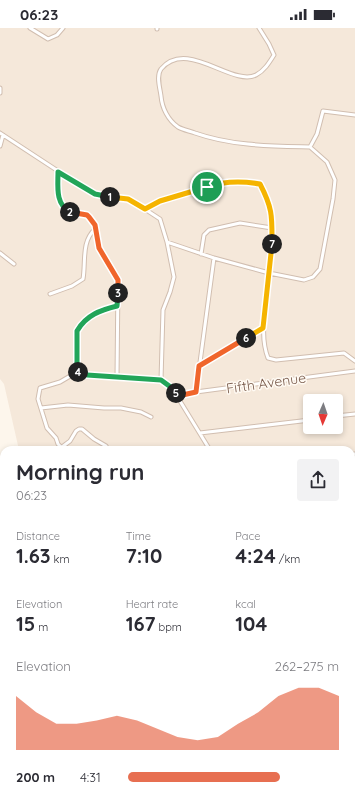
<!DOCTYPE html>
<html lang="en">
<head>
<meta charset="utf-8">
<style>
	body { margin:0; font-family:Quicksand,sans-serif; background:#f2f2f3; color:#2b2b33; height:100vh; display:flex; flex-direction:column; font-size:15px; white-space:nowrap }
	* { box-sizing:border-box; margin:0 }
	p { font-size:13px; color:#7c7c81 }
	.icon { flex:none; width:22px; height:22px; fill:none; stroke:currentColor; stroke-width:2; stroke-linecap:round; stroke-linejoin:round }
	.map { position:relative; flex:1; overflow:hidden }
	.drawer { position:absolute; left:0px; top:418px; width:355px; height:354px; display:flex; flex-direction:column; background:#fff; border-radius:12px 12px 0 0; box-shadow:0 2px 6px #0003 }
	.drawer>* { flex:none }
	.needle { width:26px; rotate:182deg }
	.controls { position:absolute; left:303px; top:366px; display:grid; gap:8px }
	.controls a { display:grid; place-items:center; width:40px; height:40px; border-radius:4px; background:#fff; box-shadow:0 2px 6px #0003; font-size:20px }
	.pin { position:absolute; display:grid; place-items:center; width:34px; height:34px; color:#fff; margin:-17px; border:2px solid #fff; border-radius:50%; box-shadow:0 1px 4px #0007 }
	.km { position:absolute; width:20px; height:20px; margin:-10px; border-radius:50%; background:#222; color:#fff; font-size:11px; line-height:20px; text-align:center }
	.round { display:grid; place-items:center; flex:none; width:42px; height:42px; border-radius:4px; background:#f2f2f3 }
	.overview { display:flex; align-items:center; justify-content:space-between; height:68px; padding:0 16px }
	h1 { font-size:22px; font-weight:800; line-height:30px }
	.stats { display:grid; grid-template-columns:repeat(3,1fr); gap:6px; height:68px; padding:4px 16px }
	.stats div { display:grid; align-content:center }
	.stats b { font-size:20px; font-weight:800 }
	.stats small { font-size:11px; font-weight:400 }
	.stats p { font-size:11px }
	.chart { height:112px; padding:8px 16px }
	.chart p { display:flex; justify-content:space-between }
	.chart svg { width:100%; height:72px; margin-top:4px; fill:#e76f51; opacity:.7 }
	ul { padding:0 16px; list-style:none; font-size:13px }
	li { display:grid; grid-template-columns:64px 48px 1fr; align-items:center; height:30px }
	li i { height:10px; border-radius:5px; background:#e76f51 }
	.status { display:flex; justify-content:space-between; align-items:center; height:28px; padding:0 20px; background:#fff; direction:ltr }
	.status svg { height:11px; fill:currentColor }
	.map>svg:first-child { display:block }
	.residential { fill:#f5e8da; fill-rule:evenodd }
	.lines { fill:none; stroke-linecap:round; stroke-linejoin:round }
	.street-casing { stroke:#d1beb0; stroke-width:5 }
	.secondary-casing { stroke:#d6c0b0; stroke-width:6 }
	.street { stroke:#fff; stroke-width:3 }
	.secondary { stroke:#fff; stroke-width:4 }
	.split-1-casing { stroke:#fff; stroke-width:8 }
	.split-2-casing { stroke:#fff; stroke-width:8 }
	.split-3-casing { stroke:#fff; stroke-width:8 }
	.split-4-casing { stroke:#fff; stroke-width:8 }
	.split-5-casing { stroke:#fff; stroke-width:8 }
	.split-6-casing { stroke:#fff; stroke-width:8 }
	.split-7-casing { stroke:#fff; stroke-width:8 }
	.split-8-casing { stroke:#fff; stroke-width:8 }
	.split-1 { stroke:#f5b400; stroke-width:5 }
	.split-2 { stroke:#22a559; stroke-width:5 }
	.split-3 { stroke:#f0652b; stroke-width:5 }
	.split-4 { stroke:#22a559; stroke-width:5 }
	.split-5 { stroke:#22a559; stroke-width:5 }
	.split-6 { stroke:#f0652b; stroke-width:5 }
	.split-7 { stroke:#f5b400; stroke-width:5 }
	.split-8 { stroke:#f5b400; stroke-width:5 }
	.labels { text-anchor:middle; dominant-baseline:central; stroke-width:3; stroke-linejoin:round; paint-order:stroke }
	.street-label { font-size:14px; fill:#7a5c4d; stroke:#fffaf3 }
</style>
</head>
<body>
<div class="status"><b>06:23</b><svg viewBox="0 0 49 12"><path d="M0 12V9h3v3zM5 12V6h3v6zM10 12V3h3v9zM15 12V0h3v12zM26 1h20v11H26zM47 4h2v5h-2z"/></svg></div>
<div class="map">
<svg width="355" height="772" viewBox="0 0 355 772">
	<rect width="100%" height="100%" fill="#fdf6ec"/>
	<path class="residential" d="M0,0H355V509L351,510V422H19L4,356L0,351ZM310,373H336V399H310Z
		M351,587H355V721L351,709Z"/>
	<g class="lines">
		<g class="street-casing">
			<path id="street" d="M30,0L48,11L57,7L63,0
				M157,0V1
				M259,0L269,16L274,27C269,35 264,43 256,47C232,59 187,10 161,41C156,48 160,60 161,68C162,80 168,92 178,99C183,102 190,103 195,105C232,118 271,118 310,119
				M0,60V65
				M0,105L58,143L95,166L128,171L134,174L160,191L167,214L174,249L170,264L163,282L161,352
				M0,118L3,107
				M58,143L60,174L69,183L87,187L92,191L95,197L99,220L118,252L117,349
				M145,181L160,173L201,162L219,156L249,154L260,156C262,161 266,167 268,172C278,197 269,246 266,273C264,292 261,312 268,330L276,332L344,325L355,333
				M167,214L214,230L269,245L304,252L313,249L320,241L333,171L335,152L327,134L310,119L317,106L323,83L355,87
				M0,225L14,236
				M201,226L204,207L209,202L240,195L272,200
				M50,266L72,258L83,251C86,234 81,214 95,201
				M117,278C101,282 86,287 77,303V344L87,347L161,352L172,360L210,422
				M199,337L263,300
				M196,364L214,230
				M178,368L196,364L355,343
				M41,380L68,377L104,380H121L141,384L151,389
				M336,388L355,386
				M200,405L310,392
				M62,419L70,413L76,403L79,401H82L94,411L106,418
				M64,422L58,416L56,410L47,400L38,371L40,360L60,354L77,344
				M351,426H355
				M2,514L4,515
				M351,603L355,605"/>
		</g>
		<g class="secondary-casing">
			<path id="secondary" d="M351,650H355
				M0,768L4,765"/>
		</g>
		<use href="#street" class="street"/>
		<use href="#secondary" class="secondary"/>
	</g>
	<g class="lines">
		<g class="split-1-casing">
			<path id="split-1" d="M110,169L128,171L145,181L160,173L207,159"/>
		</g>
		<g class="split-2-casing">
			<path id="split-2" d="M70,184C55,176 58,158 58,144L95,166L110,169"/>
		</g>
		<g class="split-3-casing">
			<path id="split-3" d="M70,184L87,187L89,189L95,197L99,220L118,252V265"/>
		</g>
		<g class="split-4-casing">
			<path id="split-4" d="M78,344H77V303C86,287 101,282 117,278L118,265"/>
		</g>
		<g class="split-5-casing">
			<path id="split-5" d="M78,344L87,347L161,352L172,360L176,365"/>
		</g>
		<g class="split-6-casing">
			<path id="split-6" d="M176,365L178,368L196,364L199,338L246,310"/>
		</g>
		<g class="split-7-casing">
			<path id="split-7" d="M246,310L263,300L272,216"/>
		</g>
		<g class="split-8-casing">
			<path id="split-8" d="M207,159C224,153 242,153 260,156C273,181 272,189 272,216"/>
		</g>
		<use href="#split-1" class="split-1"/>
		<use href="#split-2" class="split-2"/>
		<use href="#split-3" class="split-3"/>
		<use href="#split-4" class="split-4"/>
		<use href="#split-5" class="split-5"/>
		<use href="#split-6" class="split-6"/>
		<use href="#split-7" class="split-7"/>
		<use href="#split-8" class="split-8"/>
	</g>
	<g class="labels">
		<g class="street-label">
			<text transform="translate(266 355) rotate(-8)">Fifth Avenue</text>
		</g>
	</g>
</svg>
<div class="controls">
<a><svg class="needle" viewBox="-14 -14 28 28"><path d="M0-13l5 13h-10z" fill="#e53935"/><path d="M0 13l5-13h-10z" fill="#7c7c81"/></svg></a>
</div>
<div class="pin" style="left:207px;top:159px;background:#1e9e55"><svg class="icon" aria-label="arrive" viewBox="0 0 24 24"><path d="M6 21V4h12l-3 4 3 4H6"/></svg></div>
<b class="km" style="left:110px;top:169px">1</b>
<b class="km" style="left:70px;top:184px">2</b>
<b class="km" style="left:118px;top:265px">3</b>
<b class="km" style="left:78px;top:344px">4</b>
<b class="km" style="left:176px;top:365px">5</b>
<b class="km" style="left:246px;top:310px">6</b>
<b class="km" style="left:272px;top:216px">7</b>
<section class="drawer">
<div class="overview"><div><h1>Morning run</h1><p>06:23</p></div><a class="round"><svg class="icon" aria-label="share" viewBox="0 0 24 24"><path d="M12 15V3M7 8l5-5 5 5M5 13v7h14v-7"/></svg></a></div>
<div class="stats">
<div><p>Distance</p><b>1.63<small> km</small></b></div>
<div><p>Time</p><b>7:10</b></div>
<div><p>Pace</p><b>4:24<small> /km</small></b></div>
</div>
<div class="stats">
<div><p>Elevation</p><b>15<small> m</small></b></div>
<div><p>Heart rate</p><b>167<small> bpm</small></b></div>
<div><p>kcal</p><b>104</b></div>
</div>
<div class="chart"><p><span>Elevation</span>262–275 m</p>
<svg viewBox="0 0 160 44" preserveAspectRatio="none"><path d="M0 44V11L10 21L20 28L30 28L40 26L50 23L60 26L70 31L80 36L90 38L100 36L110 28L120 21L130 11L140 6L150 6L160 11V44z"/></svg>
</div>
<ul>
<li><b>200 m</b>4:31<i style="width:72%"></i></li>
</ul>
</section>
</div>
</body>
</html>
